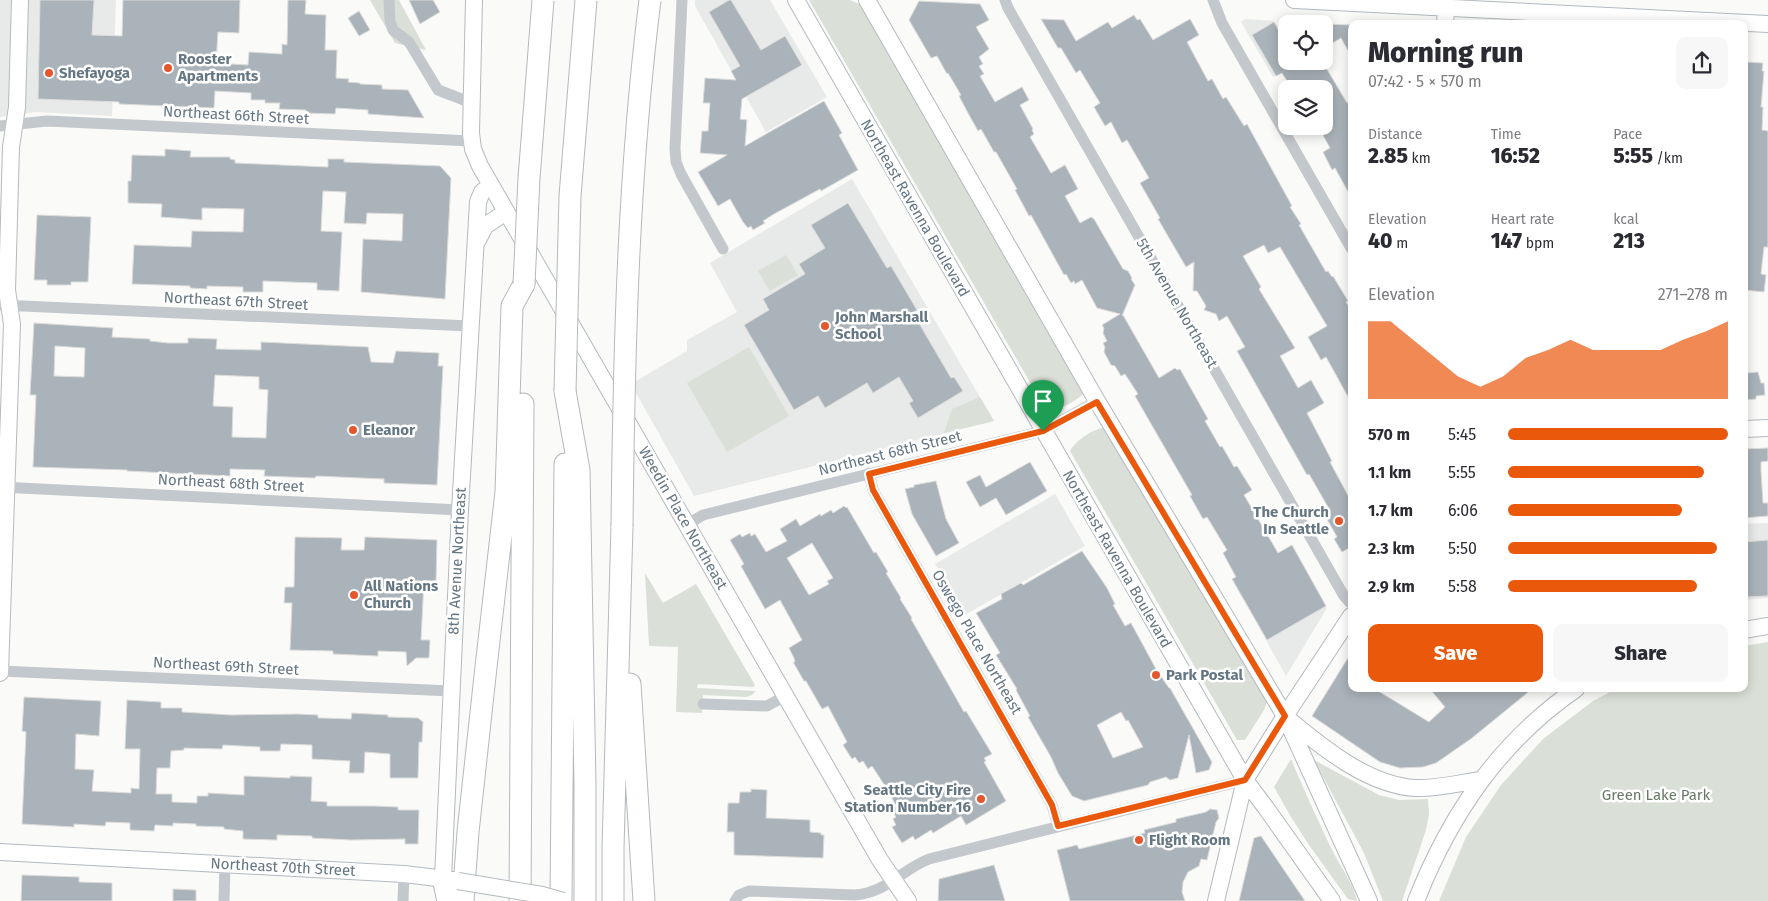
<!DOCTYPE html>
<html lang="en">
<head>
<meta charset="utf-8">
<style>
	body { margin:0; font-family:"Fira Sans",sans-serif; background:#f7f7f7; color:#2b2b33; height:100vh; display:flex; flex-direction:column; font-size:19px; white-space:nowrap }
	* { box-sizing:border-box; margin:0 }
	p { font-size:16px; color:#7c7c81 }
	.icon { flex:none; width:28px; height:28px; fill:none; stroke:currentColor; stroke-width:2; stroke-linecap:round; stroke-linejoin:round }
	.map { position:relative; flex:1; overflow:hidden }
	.panel { position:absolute; left:1348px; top:20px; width:400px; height:672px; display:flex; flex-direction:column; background:#fff; border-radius:10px; box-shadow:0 2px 12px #0003 }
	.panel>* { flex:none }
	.buttons { position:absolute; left:1278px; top:15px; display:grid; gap:10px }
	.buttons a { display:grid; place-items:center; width:55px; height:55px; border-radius:10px; background:#fff; box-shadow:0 2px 12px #0003; font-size:25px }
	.pin { position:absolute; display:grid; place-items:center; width:42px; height:42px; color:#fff; margin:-51px -21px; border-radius:50% 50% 50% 0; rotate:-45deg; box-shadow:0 0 5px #0007 }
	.pin .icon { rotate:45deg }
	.round { display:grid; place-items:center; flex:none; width:52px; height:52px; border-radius:10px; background:#f7f7f7 }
	.head { display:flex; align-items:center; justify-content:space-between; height:85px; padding:0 20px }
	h1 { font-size:28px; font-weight:800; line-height:38px }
	.stats { display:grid; grid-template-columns:repeat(3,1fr); gap:8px; height:85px; padding:5px 20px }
	.stats div { display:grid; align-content:center }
	.stats b { font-size:21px; font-weight:800 }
	.stats small { font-size:14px; font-weight:400 }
	.stats p { font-size:14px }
	.chart { height:140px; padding:10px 20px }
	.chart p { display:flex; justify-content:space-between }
	.chart svg { width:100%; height:90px; margin-top:5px; fill:#ea580c; opacity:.7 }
	.action { display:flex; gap:10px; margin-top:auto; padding:10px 20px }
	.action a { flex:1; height:58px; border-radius:10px; background:#ea580c; color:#fff; font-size:20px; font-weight:800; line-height:58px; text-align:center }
	.action a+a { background:#f7f7f7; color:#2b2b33 }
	ul { padding:0 20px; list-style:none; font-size:16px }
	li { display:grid; grid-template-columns:80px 60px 1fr; align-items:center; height:38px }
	li i { height:12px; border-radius:6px; background:#ea580c }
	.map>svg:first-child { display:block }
	.built { fill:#e8e9e9 }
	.green { fill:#dadfd7 }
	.building { fill:#aab3b9; stroke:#dcdcda; fill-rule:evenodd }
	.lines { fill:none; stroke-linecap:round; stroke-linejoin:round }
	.secondary-casing { stroke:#b3babf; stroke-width:18 }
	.highway-casing { stroke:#b4b9bd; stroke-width:23 }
	.street { stroke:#c3c8cc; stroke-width:11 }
	.secondary { stroke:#fff; stroke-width:16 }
	.highway { stroke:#fff; stroke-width:21 }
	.secondary-bridge-casing { stroke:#b3babf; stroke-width:18; stroke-linecap:butt }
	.highway-bridge-casing { stroke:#b4b9bd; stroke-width:23; stroke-linecap:butt }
	.secondary-bridge { stroke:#fff; stroke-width:16 }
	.highway-bridge { stroke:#fff; stroke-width:21 }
	.route-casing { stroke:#fff; stroke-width:10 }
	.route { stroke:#ea580c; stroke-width:6 }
	.poi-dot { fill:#e4572e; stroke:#fff; stroke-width:2 }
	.labels { text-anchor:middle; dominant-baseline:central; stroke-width:5; stroke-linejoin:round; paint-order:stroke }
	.poi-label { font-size:15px; font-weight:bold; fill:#657683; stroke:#fff; text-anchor:start }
	.street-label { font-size:15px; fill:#657683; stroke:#fff }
	.park-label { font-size:15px; fill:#687a64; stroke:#fff }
</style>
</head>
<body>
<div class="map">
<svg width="1768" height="901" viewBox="0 0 1768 901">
	<rect width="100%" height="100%" fill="#fafaf8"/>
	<path class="built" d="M0,0H116L112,116L35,112L0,117Z
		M695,0H770L827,97L766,132L695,6Z
		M1245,19L1274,21L1286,38V61H1300L1273,77L1241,22Z
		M852,179L994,421L694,496L631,384L687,351V340L737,312L710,263Z
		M1055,494L1085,546L965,615L935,564Z
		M1768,523V598L1744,600V524Z
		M1292,545L1327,608L1286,676L1232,579Z"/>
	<path class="green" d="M370,0H399L426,50L395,43Z
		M809,0H850L864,6L1087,390C1077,402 1061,409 1046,410Z
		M786,255L798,275L770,291L758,271Z
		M749,347L789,416L727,452L687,383Z
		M980,397L994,421L944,433L952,409Z
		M1108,427L1267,702L1264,710L1245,740H1237L1070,451C1077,439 1094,428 1108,427Z
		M645,573L663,603L696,584L755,685L753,687L698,684L697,688L756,691L752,695L746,697L703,695L702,713L676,712L678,647L649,646Z
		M1768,642V901H1439L1466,837L1501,785L1543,739L1593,701L1616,689H1744V646Z
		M1291,759C1304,790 1318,821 1333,852C1340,865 1355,887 1357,901L1348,899L1309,845L1291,817L1274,787Z
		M1314,760L1379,795L1399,800L1428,799L1429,814L1426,830L1402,901H1383L1364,853Z"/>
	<path class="building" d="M40,0H94L92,35L122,36L123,0H240L239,33L218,32L216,63L248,65L249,52L282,54V44L287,45L288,0H306L305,14L326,15L325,50H337L336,78L349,79L348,82L360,83V84L382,85V89L408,90L424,118L368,114V110L336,108L335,114L306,113V110L279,109L280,103H265V100H251V93L215,91L214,108L119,104V102L38,99Z
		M409,0H433L440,12L420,24Z
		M729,0H731L761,50L785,36L802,65L742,99L740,119L747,120L745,146L824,101L842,133L839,135L858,170L821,191L820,189L774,214L763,221L765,223L753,230L751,226L748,228L743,222L730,199L718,206L698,172L727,155L700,153L702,131H708L710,103H703L705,78L736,80L731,71L740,66L709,12Z
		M919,1L980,4L989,20L976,27L989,49L979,57L983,64L979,66L984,74L980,76L995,102L1022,87L1029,100L1020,105L1033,129L1032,130L1034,134L1030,137L1051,173L1065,165L1078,189L1065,196L1080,223L1091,217L1094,219L1123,269L1128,271L1132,278L1131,279L1135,285L1122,316L1123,315L1159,378L1175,368L1177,370L1180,369L1208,419L1205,421L1220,447L1222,446L1234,467L1237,466L1252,490L1244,495L1278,553L1292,545L1326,606L1267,640L1232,579L1236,577L1223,553L1227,550L1207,517L1203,519L1190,496L1192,495L1135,396L1138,394L1125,374L1121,376L1115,366L1111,365L1104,352L1105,347L1103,343L1107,341L1103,333L1104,328L1102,325L1120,314L1097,308L1082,280L1075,284L1074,281L1071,283L1066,274L1064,275L1031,215L1029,216L1015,190L1017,189L996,152H994L981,129L978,131L968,113L959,96L961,95L948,73L947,74L937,56L931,58L909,20Z
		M359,11L370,30L359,36L348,18Z
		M1134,15L1137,20L1140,19L1153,40L1190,19L1199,35L1187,42L1208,81L1212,79L1223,99L1226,97L1244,126L1247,124L1292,206L1290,207L1301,224L1299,225L1326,272L1328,271L1332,277L1333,276L1348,301L1346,302L1351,310V402L1326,357L1321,360L1308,337L1327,326L1280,247L1268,253L1264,245L1243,256L1261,287L1259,289L1295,348L1280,356L1298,388L1311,380L1324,403L1307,413L1332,461L1330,462L1351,501V547L1342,552L1334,539L1337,537L1323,512L1328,509V507L1309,474L1307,475L1237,351L1245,347L1227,316L1219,321L1216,314L1204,310L1206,306L1197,291H1193L1194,262L1186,267L1158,219L1160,218L1140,183L1149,178L1127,140L1122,143L1111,122L1105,126L1094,107L1100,103L1080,70L1076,73L1061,48H1058L1041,19L1064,20L1076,41L1108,22L1112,28Z
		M1274,22L1286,44V61H1322L1347,103L1351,101V197L1335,168L1332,170L1323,152L1330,148L1318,126H1324V89H1292L1282,73L1276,76L1252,35Z
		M1324,24L1351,25V56L1341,38L1324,48Z
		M1745,62L1763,63L1762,71H1764L1761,107H1763L1762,130L1768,131V247H1764L1761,274L1766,275L1764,292L1744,290Z
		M165,149L191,151L190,157H230V159L235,160V163L328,167V159H344V162L440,166L451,178L445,299L361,292L363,239L402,241L403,214L367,213L366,224L344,223L346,192L323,191L321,231L342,232L339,291L317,290V283L263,281V292H243V287L207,286V289L190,288V286L132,284L134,245L191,247L192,231L243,232L244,209L202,208V220L161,217L162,204L128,203V181H131L132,155L165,156Z
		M848,203L887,268L891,266L917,310L913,313L951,378L954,377L963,391L918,418L909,403L913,401L899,377L873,393L867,383L825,408L818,396L794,410L744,325L769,310L763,299L805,274L799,264L825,248L811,225Z
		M37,215L91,217L88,282H71V285H47V280H34Z
		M34,323L113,328L112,337L150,339V341L168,343H188V338L217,339L216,349L261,350V342L368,347L371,362L393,363L396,351L439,353L438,366H443L437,485L384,483V479L316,476L315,478L264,476L265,470L230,469V476L127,471V470L33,467L36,395H30ZM55,346L85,348L84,377L54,376ZM215,375L259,377V389L268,390L266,438L232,437L233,407L213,406Z
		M1758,372L1761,383H1764L1765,395L1756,396V399L1744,400V377H1746V373Z
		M1768,448V461L1761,462V471L1763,503H1768V516L1744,518V449Z
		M1030,462L1047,491L1006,515L996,498L980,507L966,482L980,475L986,487Z
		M936,481L946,519L959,543L936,556L912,514L905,489L914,487V485Z
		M844,506L846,508L847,507L874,553L876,552L888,572L886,573L901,598L900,599L912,618L911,619L964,712L966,711L992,754L984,758L986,761L984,762L1006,801L966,825L961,816L933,833L931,830L915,840L913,836L902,843L892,827L896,825L893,819L896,817L891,809L896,806L889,792L872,766L868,769L863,761L859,763L855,757L852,759L843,745L847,742L828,706L822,709L806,681H804L793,662H795L794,658L789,648L802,640L780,600L765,609L741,566L744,564L730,540L740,534L742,537L750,533L751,536L755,534L766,552L787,541L780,529L796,519L800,526L820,514L821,516L831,510L833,513ZM812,543L833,578L827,581L829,584L809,595L787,558Z
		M295,537L342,538L341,550H364L365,537L437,540L436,581H424L421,640H430L429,658H416L407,666L406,652L378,651V656L333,654V651L290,650L292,603H284L285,587H294Z
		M1768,540V596L1744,597V542Z
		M1082,551L1107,588L1115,604L1113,605L1125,626L1131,623L1156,669L1169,688H1170L1212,762L1209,770L1196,773L1189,735L1178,778L1170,780L1166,777L1150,782L1148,785L1084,801L1072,796L1058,773L1051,757L1028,717L1030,716L1016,690L1017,689L996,655L1000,653L976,613L1002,599L1001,594L1021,583L1023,585ZM1121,712L1126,721L1128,720L1143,747L1113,758L1097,725Z
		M1351,653V689H1375L1429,722L1445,707L1430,689H1532L1472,738L1436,763L1423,767L1400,768L1380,762L1312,716Z
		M24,697L101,701L99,736L76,734L75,769L94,770L92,791L131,793V788L139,789L140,749H125L127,700L161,702V708H182V712L231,715L297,714L318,715V718H323L351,719L352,713L388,715V717L418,718L423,722L422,742H419L418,778H390V754L365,752L364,773H349L350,761L312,759V745L281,744L280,751H260V747L223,745L222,749L184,748V750L171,751L170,768H157L156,794H172V802L197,803V796H208V793L244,795V776L290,778V776L312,777L311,801L327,802V806H374L398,807V810H419L418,844H405V839L351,840L312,838V836L277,835V840L243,839V831L224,829V827L196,826V824L173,823V826L155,825L154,831L130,830V823L106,822L105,826L74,824V827L22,824L26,732L22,731Z
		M751,789L767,790L766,818L810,820V832L821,833V835H824L823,858L734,855V832H727L728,803H739L740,792H751Z
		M1210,809L1217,810L1219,818L1216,822L1207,860L1201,859L1199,866L1188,872L1183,882L1182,892L1185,901H1070L1057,850L1077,845L1079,849L1145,833L1144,830L1176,822V819L1206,812Z
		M1261,836L1305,901H1239L1254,838Z
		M994,865L1005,901H938L939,879Z
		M22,875L79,877V882L112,883V901H21Z
		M173,889L196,890V901H173Z"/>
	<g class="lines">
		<g class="secondary-casing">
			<path id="secondary" d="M474,0L471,133L473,149L480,166L880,860L908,901
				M796,0L1245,780L1266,808L1332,901
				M867,0L1097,401L1285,716L1369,901
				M1294,0L1768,24
				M1445,24L1446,8
				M478,240L485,226L506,212
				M1744,429L1768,428
				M1744,630L1768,626
				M0,673L12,324L7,290L11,147L17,107L20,0
				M1288,719C1323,748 1368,785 1415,788C1437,789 1459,783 1481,780
				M0,852L404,874L453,880
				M443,878L460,510L478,202L482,192L491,185
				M1216,901L1245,780L1285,716L1351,616
				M1416,901C1450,815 1499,742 1576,689"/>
		</g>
		<g class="highway-casing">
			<path id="highway" d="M565,391L579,470L585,784V901
				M630,684L644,901
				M443,878L448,901
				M463,901L468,832L486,667L506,492L512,306L524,284
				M520,901L523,404
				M561,901L565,464
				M613,901V848L622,526"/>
		</g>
		<path class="street" d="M389,0L390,21L393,30L409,42L438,90L472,103
			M682,0L675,148L676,162L681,174L723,249
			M1005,0L1008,8L1344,596L1351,604
			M1213,0L1222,23L1351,248
			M0,126L47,121L471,141
			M0,305L470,326
			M869,473L873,490L1052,805L1058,826
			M0,487L460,510
			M686,525L703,515L1043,431L1097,401
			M0,671L451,691
			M703,704L767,706L785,696
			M224,901L225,863
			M403,901L404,874
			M735,901L739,895L749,891L855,895C888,892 901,870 929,859L1245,780"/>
		<use href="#secondary" class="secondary"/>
		<use href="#highway" class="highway"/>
		<g class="secondary-bridge-casing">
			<path id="secondary-bridge" d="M458,881L542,895L563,901"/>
		</g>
		<g class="highway-bridge-casing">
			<path id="highway-bridge" d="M524,284L529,178L543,0
				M565,391L570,196L586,0
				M622,526C624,350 628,175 650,0"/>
		</g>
		<use href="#secondary-bridge" class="secondary-bridge"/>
		<use href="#highway-bridge" class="highway-bridge"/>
	</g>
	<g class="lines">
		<g class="route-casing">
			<path id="route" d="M1097,402L1285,716L1245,780L1058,826L1052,805L873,490L869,474L1043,431Z"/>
		</g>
		<use href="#route" class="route"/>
	</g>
	<g class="poi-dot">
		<circle cx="168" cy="68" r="5"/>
		<circle cx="49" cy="73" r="5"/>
		<circle cx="825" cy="326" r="5"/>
		<circle cx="353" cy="430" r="5"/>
		<circle cx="1339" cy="521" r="5"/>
		<circle cx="354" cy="595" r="5"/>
		<circle cx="1156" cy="675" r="5"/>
		<circle cx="981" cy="799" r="5"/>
		<circle cx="1139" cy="840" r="5"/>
	</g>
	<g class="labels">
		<g class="poi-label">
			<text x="178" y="59">Rooster<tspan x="178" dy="17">Apartments</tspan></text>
			<text x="59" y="73">Shefayoga</text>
			<text x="835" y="317">John Marshall<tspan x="835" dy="17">School</tspan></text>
			<text x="363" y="430">Eleanor</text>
			<text x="1329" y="512" text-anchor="end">The Church<tspan x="1329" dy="17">In Seattle</tspan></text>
			<text x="364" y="586">All Nations<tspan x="364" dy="17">Church</tspan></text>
			<text x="1166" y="675">Park Postal</text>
			<text x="971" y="790" text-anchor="end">Seattle City Fire<tspan x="971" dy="17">Station Number 16</tspan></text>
			<text x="1149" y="840">Flight Room</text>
		</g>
		<g class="street-label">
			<text transform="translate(236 115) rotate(3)">Northeast 66th Street</text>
			<text transform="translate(915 208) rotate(60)">Northeast Ravenna Boulevard</text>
			<text transform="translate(236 301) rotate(3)">Northeast 67th Street</text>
			<text transform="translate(1177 303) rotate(60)">5th Avenue Northeast</text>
			<text transform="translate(890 453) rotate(-14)">Northeast 68th Street</text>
			<text transform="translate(231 483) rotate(3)">Northeast 68th Street</text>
			<text transform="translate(683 518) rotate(60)">Weedin Place Northeast</text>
			<text transform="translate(1117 559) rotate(60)">Northeast Ravenna Boulevard</text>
			<text transform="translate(457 561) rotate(-87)">8th Avenue Northeast</text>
			<text transform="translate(977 642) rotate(60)">Oswego Place Northeast</text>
			<text transform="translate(226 666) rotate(3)">Northeast 69th Street</text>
			<text transform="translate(283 867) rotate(3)">Northeast 70th Street</text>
		</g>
		<g class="park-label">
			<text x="1656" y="795">Green Lake Park</text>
		</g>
	</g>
</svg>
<div class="buttons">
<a><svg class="icon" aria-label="locate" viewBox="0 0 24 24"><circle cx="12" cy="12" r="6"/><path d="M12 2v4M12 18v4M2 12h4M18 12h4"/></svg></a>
<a><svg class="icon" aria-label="layers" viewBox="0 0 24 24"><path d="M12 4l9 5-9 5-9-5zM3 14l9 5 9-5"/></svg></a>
</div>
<div class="pin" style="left:1043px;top:431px;background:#1e9e55"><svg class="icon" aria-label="arrive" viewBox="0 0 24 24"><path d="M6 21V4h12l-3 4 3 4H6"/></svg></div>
<section class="panel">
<div class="head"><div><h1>Morning run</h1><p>07:42 · 5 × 570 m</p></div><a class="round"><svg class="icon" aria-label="share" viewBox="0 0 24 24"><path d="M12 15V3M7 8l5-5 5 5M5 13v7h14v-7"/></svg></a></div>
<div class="stats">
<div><p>Distance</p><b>2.85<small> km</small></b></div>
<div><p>Time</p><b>16:52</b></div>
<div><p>Pace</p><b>5:55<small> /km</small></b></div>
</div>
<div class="stats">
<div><p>Elevation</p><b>40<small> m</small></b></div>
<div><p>Heart rate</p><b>147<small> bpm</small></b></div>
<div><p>kcal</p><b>213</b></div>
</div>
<div class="chart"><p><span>Elevation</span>271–278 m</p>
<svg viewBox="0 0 160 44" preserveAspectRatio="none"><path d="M0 44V6L10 6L20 15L30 24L40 33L50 38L60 33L70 24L80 20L90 15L100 20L110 20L120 20L130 20L140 15L150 11L160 6V44z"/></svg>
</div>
<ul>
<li><b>570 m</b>5:45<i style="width:100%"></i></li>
<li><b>1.1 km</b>5:55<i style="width:89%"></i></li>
<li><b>1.7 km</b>6:06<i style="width:79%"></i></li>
<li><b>2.3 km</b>5:50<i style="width:95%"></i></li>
<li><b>2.9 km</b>5:58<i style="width:86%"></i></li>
</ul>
<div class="action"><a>Save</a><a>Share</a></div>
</section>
</div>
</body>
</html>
